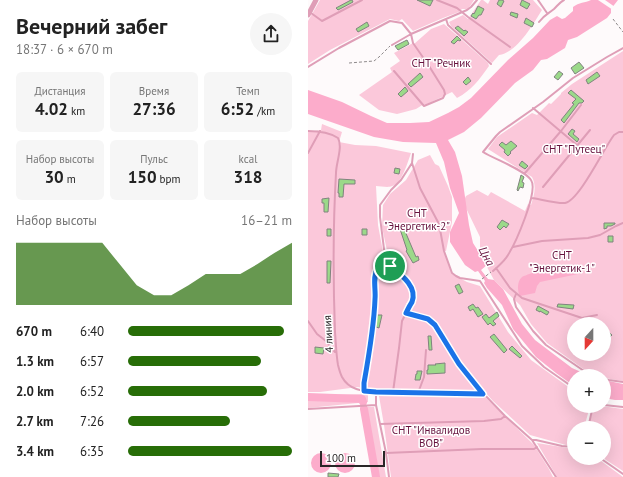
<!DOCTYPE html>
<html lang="ru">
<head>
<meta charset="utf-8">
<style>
	body { margin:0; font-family:"PT Sans",sans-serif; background:#f6f6f6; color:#222; height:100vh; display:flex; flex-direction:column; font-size:15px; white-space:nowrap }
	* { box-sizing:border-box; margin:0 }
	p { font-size:13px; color:#767676 }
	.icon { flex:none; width:22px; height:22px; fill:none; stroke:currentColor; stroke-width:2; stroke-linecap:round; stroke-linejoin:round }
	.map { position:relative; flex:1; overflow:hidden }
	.details { display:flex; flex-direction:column; background:#fff; width:308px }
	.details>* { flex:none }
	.needle { width:26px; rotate:201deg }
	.buttons { position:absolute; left:259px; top:317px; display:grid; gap:8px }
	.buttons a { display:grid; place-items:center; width:44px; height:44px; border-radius:50%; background:#fff; box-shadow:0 4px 16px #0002; font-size:20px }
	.scale { position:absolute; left:12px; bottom:10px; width:65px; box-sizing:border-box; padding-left:4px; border:2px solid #292627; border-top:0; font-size:11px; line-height:14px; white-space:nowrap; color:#292627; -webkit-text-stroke:3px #fff; paint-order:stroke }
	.pin { position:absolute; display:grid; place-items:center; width:34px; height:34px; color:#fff; margin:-17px; border:2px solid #fff; border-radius:50%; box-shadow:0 1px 4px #0007 }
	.round { display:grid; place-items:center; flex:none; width:42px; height:42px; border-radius:21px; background:#f6f6f6 }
	.head { display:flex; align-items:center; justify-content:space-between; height:68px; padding:0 16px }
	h1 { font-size:22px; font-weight:700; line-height:30px }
	.figures { display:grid; grid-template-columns:repeat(3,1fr); gap:6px; height:68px; padding:4px 16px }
	.figures div { display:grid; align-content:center; border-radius:6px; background:#f6f6f6; text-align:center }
	.figures b { font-size:17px; font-weight:700 }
	.figures small { font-size:11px; font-weight:400 }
	.figures p { font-size:11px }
	.chart { height:112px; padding:8px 16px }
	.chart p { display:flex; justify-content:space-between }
	.chart svg { width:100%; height:72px; margin-top:4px; fill:#276d07; opacity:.7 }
	ul { padding:0 16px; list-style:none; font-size:13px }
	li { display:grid; grid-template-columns:64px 48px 1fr; align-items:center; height:30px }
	li i { height:10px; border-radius:5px; background:#276d07 }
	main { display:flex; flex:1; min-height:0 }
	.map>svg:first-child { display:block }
	.green { fill:#fbc8da; fill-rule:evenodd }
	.water { fill:#fcaccb }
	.pier { fill:#fefafb }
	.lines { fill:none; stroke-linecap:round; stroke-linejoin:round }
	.river { stroke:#fcaccb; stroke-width:8 }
	.building { fill:#9bd989; stroke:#80837e }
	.path { stroke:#8e8a8b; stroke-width:1; stroke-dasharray:3 2; stroke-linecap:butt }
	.service { stroke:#df9eb7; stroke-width:2 }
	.tertiary { stroke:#df9eb7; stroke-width:5 }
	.route-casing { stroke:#fff; stroke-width:8 }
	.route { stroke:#1a73e8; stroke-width:5 }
	.labels { text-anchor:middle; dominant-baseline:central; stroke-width:3; stroke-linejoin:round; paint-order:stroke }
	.park-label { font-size:11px; fill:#66113d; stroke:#fff }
	.street-label { font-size:11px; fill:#292627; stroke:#fff }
	.water-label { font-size:12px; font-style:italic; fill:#691440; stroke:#fff }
</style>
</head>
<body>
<main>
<section class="details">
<div class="head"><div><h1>Вечерний забег</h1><p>18:37 · 6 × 670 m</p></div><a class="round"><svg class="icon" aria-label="share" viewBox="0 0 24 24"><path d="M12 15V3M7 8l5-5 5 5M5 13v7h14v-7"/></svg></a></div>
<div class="figures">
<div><p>Дистанция</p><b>4.02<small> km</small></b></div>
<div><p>Время</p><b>27:36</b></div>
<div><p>Темп</p><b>6:52<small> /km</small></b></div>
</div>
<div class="figures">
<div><p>Набор высоты</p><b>30<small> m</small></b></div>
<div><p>Пульс</p><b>150<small> bpm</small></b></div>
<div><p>kcal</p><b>318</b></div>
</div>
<div class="chart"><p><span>Набор высоты</span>16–21 m</p>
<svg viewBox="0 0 160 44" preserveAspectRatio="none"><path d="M0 44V6L10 6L20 6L30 6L40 6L50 6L60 19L70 32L80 38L90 38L100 32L110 25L120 25L130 25L140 19L150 12L160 6V44z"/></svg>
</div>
<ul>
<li><b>670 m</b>6:40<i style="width:95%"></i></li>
<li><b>1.3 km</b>6:57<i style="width:81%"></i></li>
<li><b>2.0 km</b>6:52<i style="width:85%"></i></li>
<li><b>2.7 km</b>7:26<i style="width:62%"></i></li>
<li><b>3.4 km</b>6:35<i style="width:100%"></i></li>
</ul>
</section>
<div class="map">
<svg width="315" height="477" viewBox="0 0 315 477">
	<rect width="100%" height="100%" fill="#fefafb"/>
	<path class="green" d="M12,0H166L160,9H154L151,12L135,18L105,31L94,19L91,21L82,19L22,50L0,64V21Z
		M173,0H175L180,4L182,0H225L234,10C225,24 210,52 191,55L184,63L143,26L141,22L155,15L160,19Z
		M136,24L180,63L181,66C171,80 164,90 149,98L144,92L117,105L116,104L108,109L89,114L71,110L51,95L84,72L82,68L92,61L86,53L105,43L106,44L123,29Z
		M315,51V381L302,379L296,377V376H292L281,373L239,343L223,324L212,305L186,280L172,254V237L155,202L158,196L169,190L180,196L183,192L217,211L220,204L223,205C226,195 229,187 224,177L180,149L189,137L224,113L229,115L241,103L243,104L253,94V93L264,84ZM266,324H296V354H266Z
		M14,124L34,132L31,142L47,145L68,146L103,153C100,161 94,184 84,186C80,188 73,186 68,186L70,225L78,268C82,268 83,270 87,272C98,279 102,285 102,298L98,304L97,313L99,314L118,320L125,324L153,368L170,389V391L168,393H114L112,391H86V390L54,388L50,387L12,392H0V132L13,130Z
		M122,155L127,164L131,166L140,186L144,197V222L138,251H136L144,274L159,282L172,286L200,332L223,360L266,391V406H282L276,428H266V445H258L222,435L185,401L168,382L149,359L129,325L118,317L102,312L101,309L106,300V287L101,279L85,266L81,260L74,227L75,205L82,194L98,180L110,160Z
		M60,394V402L0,408V395Z
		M99,394L176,396L226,445L241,469L245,477H83L76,425L71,396Z
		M287,406H293L315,409V471L295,458H296V428H280L286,407Z
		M54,407H66L78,477H65Z
		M229,443L266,449V458H289L315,477H249Z"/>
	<path class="water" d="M283,0H310L303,9V13L299,18L269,37L260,40L257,48L239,59L233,60L225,70L207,83L173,118L156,132L140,140L147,152L154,176L161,225L165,243L179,265L173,270L180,279L186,280L195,289L214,324L227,340L264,368L282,376H266V386L248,373L228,357L205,329L194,305L179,288L176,283L177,281L170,271L167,272L157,265L142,242V232L151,213L142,188L136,162L128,143L95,142L66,137L0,114V90L34,102L63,116L79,123H102L121,122L140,113L151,107L163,98L200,60L225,38L242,20L249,16L254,19L257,18L265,11V7C271,2 277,3 283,0Z
		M233,270L240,272L270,274L232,282L229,286L227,293L212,296C209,291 209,281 214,277C215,276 230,271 233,270Z
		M296,380L315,384V400H307L296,398Z
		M3 463a10 10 0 1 1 20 0a10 10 0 1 1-20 0Z
		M27 463a10 10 0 1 1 20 0a10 10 0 1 1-20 0Z"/>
	<path class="pier" d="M290,0H297L307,7L305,10Z"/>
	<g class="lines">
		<path class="river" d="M0,397L54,399L55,402
			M56,409L68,477"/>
	</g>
	<path class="building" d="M43,0H44L45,2L30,10L28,8Z
		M109,0H125L122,6Z
		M191,0H194L196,1L193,7L189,4Z
		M214,0L222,4L219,9L212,5Z
		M170,6L176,9L173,15H171L168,19L163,16L165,13L166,14Z
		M203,12L210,14L209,18L202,15Z
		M218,18L226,23L224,27L216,23Z
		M59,22L61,26L50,32L48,29Z
		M150,26L156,31L157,30L160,32L156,36L147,28Z
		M149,36L153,40L152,41L150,40L146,44L143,42Z
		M99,40L101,44L90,50L87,46Z
		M271,62L276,68L267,74L263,68Z
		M251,71L255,74L250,80L246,77Z
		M289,72L292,76L280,84L278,80Z
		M112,73L115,77L103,87L100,84Z
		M160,77L163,81L158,85L155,82Z
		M97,87L100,91L93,97L90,94Z
		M263,90L276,101L274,103H271L256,123L253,120L266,104L264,103L268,99L260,93Z
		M264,129L267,131L265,134L271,139L269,142L260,134Z
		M203,141L209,146L202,152L203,153L200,156L196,152L197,150L191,145L194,142L198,145Z
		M214,161L220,166L217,169L211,165Z
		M87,168L92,169L91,174L86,173Z
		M213,175L216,177L214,182L216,183L215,188L212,187L210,191L209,190Z
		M31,179L47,180V184H36L35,197H31V193H30Z
		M21,198L20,212H16V203H14V199Z
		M194,220L201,224L198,228L196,226L192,230L189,227Z
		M296,223H307V224L303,226H299V228L296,229Z
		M97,227V231L108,257L110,256L111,260L105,263L98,251L99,250L92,229Z
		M19,229H23V236H19Z
		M54,229H59V235H54Z
		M300,236H305V242H300Z
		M19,261H23L22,283H19Z
		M151,284L155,292L151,294L147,286Z
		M165,304L168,308L170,307L175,314L170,317L165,309L162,311L160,307Z
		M250,304L266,305L265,309L250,307H249Z
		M230,306L241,312L239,315L232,311V312L228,310Z
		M189,312L191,316L185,321L188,324L185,326L182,323L180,325L174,317L178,314L181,318Z
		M69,315H74L71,328L68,327Z
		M298,330L304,335L301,338L296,333V332Z
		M186,334L199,350L196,353L182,337Z
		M120,336H123L124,350H121Z
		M204,346L214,356L212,358L201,349Z
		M7,347L16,348L15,354L7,353Z
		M137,363V373L119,374V370H120V365H128L127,364Z
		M109,371H114L112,380H107L108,374H109Z
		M20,473L31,474L30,477H20Z"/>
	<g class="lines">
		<path class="path" d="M305,19L315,32
			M41,63L66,61L71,57L82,46
			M174,279L183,272"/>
		<path class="service" d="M129,0L149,8L160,17L202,47
			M230,0L239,13
			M3,13L14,21L54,0
			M138,19L140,25L183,64
			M231,22C237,14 240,14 246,9C250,5 252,2 256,0
			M84,45L103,34L105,43L121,66L136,90L137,94L135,98L116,106L86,71
			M0,67L31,48L82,21L94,23L103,34L159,10L163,7L169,0
			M225,108L270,146
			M0,131C11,131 21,132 30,138C35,147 28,163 28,173C25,226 25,279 27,332C28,344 28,353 30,365C31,369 32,373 34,377C41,390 54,391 68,392L175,394
			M0,153L12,131
			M104,163L112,188L131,224L136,251L144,273L148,276L152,278L172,281L214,346L236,367L266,388
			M217,173L253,131L273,105
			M235,187L282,130
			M224,198C231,199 251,204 257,203C271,201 296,148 306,135L311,132H315
			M205,247L234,241L280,238L292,235L308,226L315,223
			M81,266L77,257L72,217V205L83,190L93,180L104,163L105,154
			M188,268L202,288L214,298L274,318L289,315
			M185,271C190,266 196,262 200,255C207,244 231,191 223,180C217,170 186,159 175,152L188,136L192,132L235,102L265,78L299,57L315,48
			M208,294L206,299L208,307L225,331L238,345L279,373L287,376
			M0,321L9,334L18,341L27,352
			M296,379L301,380L315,382
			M56,391V383C61,355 66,327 67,299C68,289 64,276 70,268L81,266C92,274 110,286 104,302C102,306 100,309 98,313L120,319L127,325L151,364L173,391L197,416L224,440L248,477
			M68,392V405L78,453L81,477
			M85,392L91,348L94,321L98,313
			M110,393L116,377L118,350
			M296,405L315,407
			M0,409L68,405
			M72,424L176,421L193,419L197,416
			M280,428L285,406
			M224,440H228L254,446L266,447
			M78,453L174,449H226L229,447
			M292,458L315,474"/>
		<path class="tertiary" d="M0,15L8,0"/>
	</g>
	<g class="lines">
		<g class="route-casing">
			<path id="route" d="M82,266C92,274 110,286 104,302C102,305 100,309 98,313L120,319L127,325L151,364L175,394L68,392L56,391V383C61,355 66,327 67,299C68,289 64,276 70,268Z"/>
		</g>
		<use href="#route" class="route"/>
	</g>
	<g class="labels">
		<g class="park-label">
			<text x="133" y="63">СНТ "Речник</text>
			<text x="266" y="149">СНТ "Путеец"</text>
			<text x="109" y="213">СНТ<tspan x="109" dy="13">"Энергетик-2"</tspan></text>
			<text x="254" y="255">СНТ<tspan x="254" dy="13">"Энергетик-1"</tspan></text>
			<text x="123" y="430">СНТ "Инвалидов<tspan x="123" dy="13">ВОВ"</tspan></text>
		</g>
		<g class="street-label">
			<text transform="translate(20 334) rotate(-93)">4 линия</text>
		</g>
		<g class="water-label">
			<text transform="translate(179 256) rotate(62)">Цна</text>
		</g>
	</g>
</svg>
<div class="buttons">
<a><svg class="needle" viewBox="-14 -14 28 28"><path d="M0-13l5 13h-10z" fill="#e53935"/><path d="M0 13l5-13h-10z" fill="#767676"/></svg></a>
<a>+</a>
<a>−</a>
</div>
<div class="scale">100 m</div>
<div class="pin" style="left:82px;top:266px;background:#1e9e55"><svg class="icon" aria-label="arrive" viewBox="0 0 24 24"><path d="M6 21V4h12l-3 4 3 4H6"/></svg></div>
</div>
</main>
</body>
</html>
